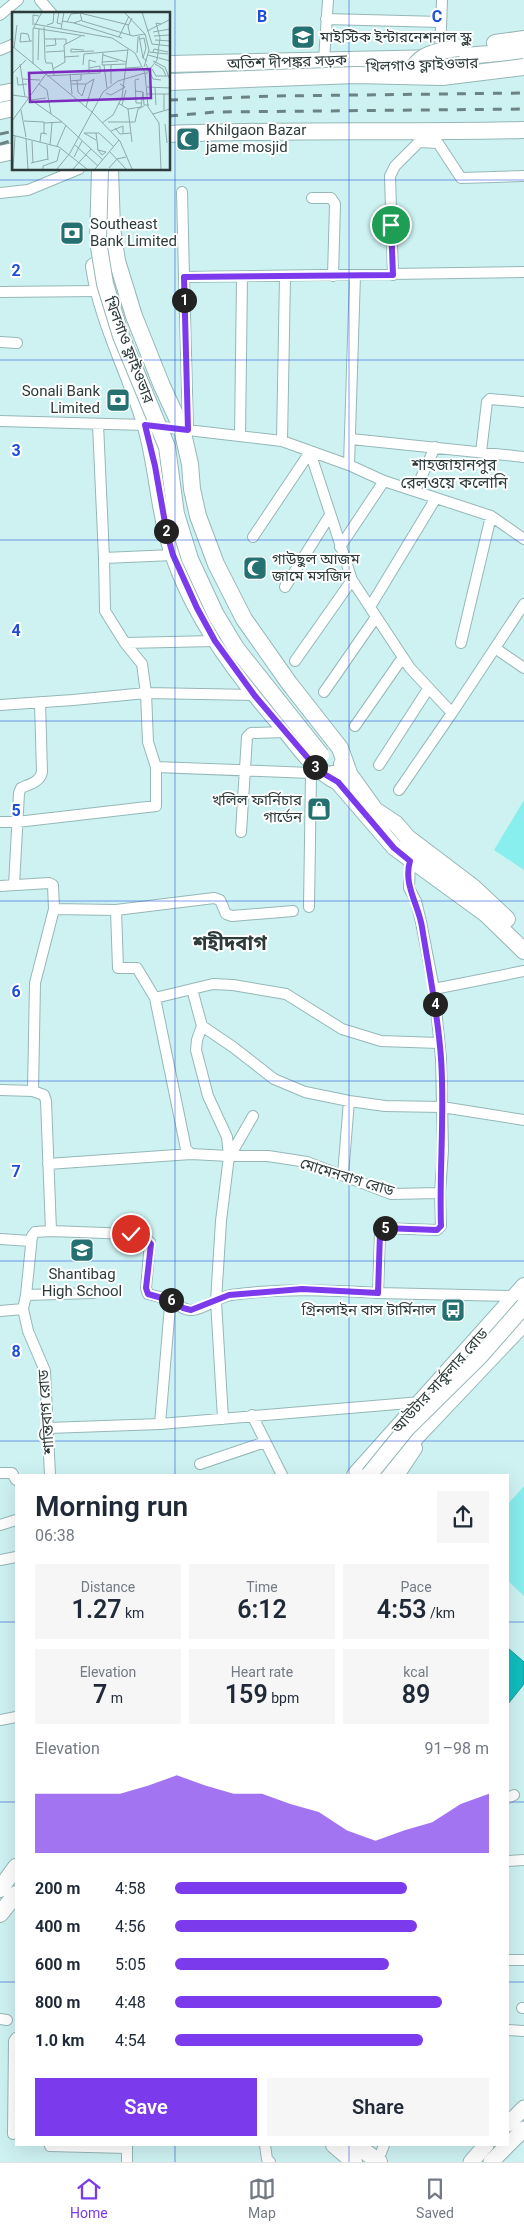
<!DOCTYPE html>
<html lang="en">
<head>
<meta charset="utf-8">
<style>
	body { margin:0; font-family:Roboto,"Noto Sans Bengali",sans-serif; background:#f6f6f7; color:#1f2937; height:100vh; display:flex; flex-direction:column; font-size:19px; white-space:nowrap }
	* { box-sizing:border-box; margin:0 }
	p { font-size:16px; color:#747a83 }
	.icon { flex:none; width:28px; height:28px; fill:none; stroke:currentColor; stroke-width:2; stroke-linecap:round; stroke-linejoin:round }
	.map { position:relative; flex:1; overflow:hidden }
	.sheet { position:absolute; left:15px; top:1474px; width:494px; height:672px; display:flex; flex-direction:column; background:#fff; border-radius:0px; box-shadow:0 5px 20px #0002 }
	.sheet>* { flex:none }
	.pin { position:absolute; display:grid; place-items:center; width:42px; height:42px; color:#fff; margin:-21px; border:2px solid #fff; border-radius:50%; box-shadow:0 1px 5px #0007 }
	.km { position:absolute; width:25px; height:25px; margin:-12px; border-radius:50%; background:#222; color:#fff; font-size:14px; line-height:25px; text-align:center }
	.round { display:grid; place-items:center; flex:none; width:52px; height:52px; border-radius:0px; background:#f6f6f7 }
	.summary { display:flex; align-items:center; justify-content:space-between; height:85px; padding:0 20px }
	h1 { font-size:28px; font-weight:600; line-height:38px }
	.stats { display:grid; grid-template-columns:repeat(3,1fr); gap:8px; height:85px; padding:5px 20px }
	.stats div { display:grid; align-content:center; border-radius:0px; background:#f6f6f7; text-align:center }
	.stats b { font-size:25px; font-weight:600 }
	.stats small { font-size:14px; font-weight:400 }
	.stats p { font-size:14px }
	.chart { height:140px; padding:10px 20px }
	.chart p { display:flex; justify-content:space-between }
	.chart svg { width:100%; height:90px; margin-top:5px; fill:#7c3aed; opacity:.7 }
	.cta { display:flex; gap:10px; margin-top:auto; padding:10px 20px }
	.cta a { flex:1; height:58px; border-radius:0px; background:#7c3aed; color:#fff; font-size:20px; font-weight:600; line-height:58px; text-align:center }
	.cta a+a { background:#f6f6f7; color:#1f2937 }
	ul { padding:0 20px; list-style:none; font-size:16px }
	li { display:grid; grid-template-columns:80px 60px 1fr; align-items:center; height:38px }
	li i { height:12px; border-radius:6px; background:#7c3aed }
	.menu { display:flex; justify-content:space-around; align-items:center; height:70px; border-top:1px solid #e0e1e3; background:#fff; font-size:14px; color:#747a83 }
	.menu a { display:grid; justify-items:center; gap:2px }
	.menu .on { color:#7c3aed }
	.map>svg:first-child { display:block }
	.green { fill:#89eeee }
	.water { fill:#11bdbe; stroke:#199697 }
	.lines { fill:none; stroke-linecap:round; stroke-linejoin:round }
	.street-casing { stroke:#95b7b7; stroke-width:12 }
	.secondary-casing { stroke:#95b7b7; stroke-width:17 }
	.primary-casing { stroke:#95b7b7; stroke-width:18 }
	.street { stroke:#fff; stroke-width:10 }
	.secondary { stroke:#fff; stroke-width:15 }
	.primary { stroke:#fff; stroke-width:16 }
	.rail { stroke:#6c8383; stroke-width:3; stroke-dasharray:9 9; stroke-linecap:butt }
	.primary-bridge-casing { stroke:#95b7b7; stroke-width:18; stroke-linecap:butt }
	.primary-bridge { stroke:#fff; stroke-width:16 }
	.route-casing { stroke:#fff; stroke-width:10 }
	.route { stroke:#7c3aed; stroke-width:6 }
	.grid { fill:none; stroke:#1d4ed8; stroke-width:1; stroke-opacity:0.55 }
	.labels { text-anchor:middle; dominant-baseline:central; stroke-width:4; stroke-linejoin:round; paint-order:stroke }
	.poi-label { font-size:15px; fill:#2d3b3b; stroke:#fff; text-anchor:start }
	.street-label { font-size:15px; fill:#2d3b3b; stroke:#fff }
	.neighbourhood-label { font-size:16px; fill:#2d3b3b; stroke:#fff }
	.district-label { font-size:20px; font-weight:bold; fill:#2d3b3b; stroke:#fff }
	.inset-road { fill:none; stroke:#8ea9a9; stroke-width:1 }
	.view { fill:#7b2cbf; fill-opacity:0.15; stroke:#7b2cbf; stroke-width:2.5 }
	.inset-edge { fill:none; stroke:#2d3b3b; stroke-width:2.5 }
	.grid-label { font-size:16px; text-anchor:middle; font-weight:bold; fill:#1d4ed8; stroke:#fff; stroke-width:4; stroke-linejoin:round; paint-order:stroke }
</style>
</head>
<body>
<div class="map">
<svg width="524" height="2162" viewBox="0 0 524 2162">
	<rect width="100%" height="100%" fill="#cef2f2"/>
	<path class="green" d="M524,800V870L494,850Z
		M524,1486V1596L508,1581V1504Z"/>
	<path class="water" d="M508,1648L524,1662V1684L508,1704Z"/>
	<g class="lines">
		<g class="street-casing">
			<path id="street" d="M40,0L52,14
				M0,15L18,0
				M326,19L441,22
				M0,50L14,44
				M440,55L442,0
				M324,60L328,0
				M182,192L184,277L524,272
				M0,193L28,190L79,169
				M312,198H331L335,204L333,276
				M393,275L390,176L395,166L419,142L438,143L461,178L524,176
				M184,277L188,430
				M0,292L98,291
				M0,342L17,343
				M0,421L145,425L282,441L349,465L384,481L491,516L524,539
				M98,424L104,558L173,555
				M240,436L242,277
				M351,439L524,457
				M282,441L285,277
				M481,452L487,402L490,399L524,402
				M349,465L355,275
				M415,491L435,447
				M253,537L310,452L352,580L410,668L452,713L399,790
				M340,547L384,481
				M285,587L330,515
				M370,607L436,498
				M125,643L215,641
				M461,643L491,516
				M495,648L524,668
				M295,661L352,580
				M324,692L376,617
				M0,705L73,700L146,693L255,695
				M452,713L524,604
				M355,726L403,657
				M379,765L428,689
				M156,767L311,773L319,771
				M0,822H17L156,806V767L148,742L146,693L142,664L125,643L105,611L104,558
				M241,832L247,737L251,733L286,732
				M410,861L409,888L416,901L421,922L434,989L441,1058L443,1150L440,1193
				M14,885L19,793L21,788C30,784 40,782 42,772L40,702
				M0,886L49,883L53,885L54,909L35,983L33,1091L44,1095L46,1101L51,1231L35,1232L32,1236L26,1295L23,1309L28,1331L45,1371L50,1475
				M309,907L311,773
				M54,909L116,910L214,898L220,900L226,914L232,916L293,911
				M116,910L118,968H137L155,998
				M192,989L213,984L233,985L286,994L342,1029L381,1041L439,1043
				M434,989L524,971
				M0,1090L33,1091
				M230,1156L253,1116
				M48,1164L191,1154
				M343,1175L349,1101
				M51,1231L131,1234L134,1241L150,1242L146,1288L148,1294L168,1299L170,1306L160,1424
				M0,1239L31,1241
				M378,1293L515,1296
				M26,1295L93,1293
				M168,1299C176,1302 183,1311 192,1310C205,1309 218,1297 231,1295C280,1288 329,1290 378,1293L380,1233L383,1228L437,1230L441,1226L440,1193L391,1194L307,1162L268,1156H229L227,1137L208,1096L196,1050L197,1040L202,1026
				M0,1311L23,1309
				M252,1415L282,1475
				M223,1419L216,1301L221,1221L229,1156L191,1154L186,1149L155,998L192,989L202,1026L233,1047L274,1079L305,1092L349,1101L385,1106L442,1107L524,1120
				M48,1428L160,1424L421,1402
				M200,1464L265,1442
				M0,1473H12L16,1480
				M0,1525L16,1520
				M0,1560L16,1557
				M0,1720L16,1717
				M508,1798L514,1795
				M508,1861L524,1860
				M508,1960H524
				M522,2008H524
				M0,2019L7,2020
				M508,2030L524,2031
				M13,2134L14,2041L16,2038
				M265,2145L267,2159L270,2162
				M50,2146L127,2148
				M381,2153L384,2145
				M127,2162V2145"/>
		</g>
		<g class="secondary-casing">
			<path id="secondary" d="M508,2124L524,2108
				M471,2162L486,2145
				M491,2162L524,2129"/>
		</g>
		<g class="primary-casing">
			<path id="primary" d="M495,43L524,39
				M169,64L440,58L524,51
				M0,94L14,91
				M0,111L14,108
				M169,134C287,129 406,133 524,130
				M0,154L14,151
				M110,169L112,228L117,261L134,316L162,386L182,429L190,464L192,489L198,516L216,564L244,619L289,683L340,748L349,773
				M94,266C102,322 131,373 146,427C156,462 158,499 167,534C186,606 232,669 280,724C298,745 312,769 338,782
				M342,764L375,810L396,824L408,838L474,888L507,919
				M333,774L338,782L394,847L486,914L524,951
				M355,1475L524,1286
				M380,1475L524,1323
				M396,1475L414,1448
				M0,1889L16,1867
				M0,1914L16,1894
				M334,2145L354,2162
				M356,2145L379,2162"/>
		</g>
		<use href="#street" class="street"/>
		<use href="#secondary" class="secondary"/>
		<use href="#primary" class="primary"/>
		<path class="rail" d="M169,100L274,96L524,93
			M169,116L215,112L524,109
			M0,134L14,131
			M0,144L14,140"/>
		<g class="primary-bridge-casing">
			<path id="primary-bridge" d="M414,67C423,52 442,51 458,48
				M169,82L356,75L442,77L524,67
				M100,169L98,241L105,284L121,336L167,447L176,514L190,559L216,615L236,648L321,755
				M369,1475L407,1428L480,1356L524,1306"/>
		</g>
		<use href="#primary-bridge" class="primary-bridge"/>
	</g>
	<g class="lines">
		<g class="route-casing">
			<path id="route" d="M131,1234L132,1240L148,1241L151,1244L146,1288L148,1294L176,1302L183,1308L191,1310L229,1295L302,1289L378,1293L380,1234L383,1228L437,1230L441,1226C439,1170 445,1114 441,1058C438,1014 429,971 422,927C418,903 403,885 410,861L394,848L338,782L319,771L255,696L215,641L197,608L173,555L167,534L155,466L145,425L188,430L184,277L393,275L391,225"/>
		</g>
		<use href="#route" class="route"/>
	</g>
	<path class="grid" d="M175,0V1475M349,0V1475M0,180H524M0,360H524M0,540H524M0,721H524M0,901H524M0,1081H524M0,1261H524M0,1441H524M0,1622H16M508,1622H524M0,1802H16M508,1802H524M0,1982H16M508,1982H524M175,2145V2162M349,2145V2162"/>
	<defs>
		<g id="school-square" transform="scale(1.25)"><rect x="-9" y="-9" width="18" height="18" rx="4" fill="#257070" stroke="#fff"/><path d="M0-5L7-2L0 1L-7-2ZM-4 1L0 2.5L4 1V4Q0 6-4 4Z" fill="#fff"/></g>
		<g id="mosque-square" transform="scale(1.25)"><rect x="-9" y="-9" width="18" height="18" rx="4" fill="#257070" stroke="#fff"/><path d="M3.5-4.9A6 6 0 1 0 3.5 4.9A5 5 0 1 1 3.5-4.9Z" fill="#fff"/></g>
		<g id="bank-square" transform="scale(1.25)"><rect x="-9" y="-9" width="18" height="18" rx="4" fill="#257070" stroke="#fff"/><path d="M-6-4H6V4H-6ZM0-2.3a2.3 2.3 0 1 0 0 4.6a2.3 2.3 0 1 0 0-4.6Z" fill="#fff"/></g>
		<g id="shop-square" transform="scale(1.25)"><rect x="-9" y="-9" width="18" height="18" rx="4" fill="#257070" stroke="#fff"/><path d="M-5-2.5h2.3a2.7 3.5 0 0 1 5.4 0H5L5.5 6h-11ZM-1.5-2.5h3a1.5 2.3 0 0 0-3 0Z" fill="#fff"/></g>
		<g id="bus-square" transform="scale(1.25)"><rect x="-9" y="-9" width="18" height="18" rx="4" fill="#257070" stroke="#fff"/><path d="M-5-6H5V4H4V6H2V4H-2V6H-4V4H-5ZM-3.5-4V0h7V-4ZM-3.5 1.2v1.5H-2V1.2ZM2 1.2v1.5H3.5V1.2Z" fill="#fff"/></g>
	</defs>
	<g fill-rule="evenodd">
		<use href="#school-square" x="303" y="37"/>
		<use href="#mosque-square" x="188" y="139"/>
		<use href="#bank-square" x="72" y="233"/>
		<use href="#bank-square" x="118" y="400"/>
		<use href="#mosque-square" x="255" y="568"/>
		<use href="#shop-square" x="319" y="809"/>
		<use href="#school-square" x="82" y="1250"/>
		<use href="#bus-square" x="453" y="1310"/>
	</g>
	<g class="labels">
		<g class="poi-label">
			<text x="320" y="37">মাইস্টিক ইন্টারনেশনাল স্কুল</text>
			<text x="206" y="130">Khilgaon Bazar<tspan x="206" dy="17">jame mosjid</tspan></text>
			<text x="90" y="224">Southeast<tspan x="90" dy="17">Bank Limited</tspan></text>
			<text x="100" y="391" text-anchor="end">Sonali Bank<tspan x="100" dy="17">Limited</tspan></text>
			<text x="272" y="559">গাউছুল আজম<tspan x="272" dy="17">জামে মসজিদ</tspan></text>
			<text x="302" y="800" text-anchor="end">খলিল ফার্নিচার<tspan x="302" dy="17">গার্ডেন</tspan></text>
			<text x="82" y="1274" text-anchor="middle">Shantibag<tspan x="82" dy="17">High School</tspan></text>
			<text x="436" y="1310" text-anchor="end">গ্রিনলাইন বাস টার্মিনাল</text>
		</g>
		<g class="street-label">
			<text transform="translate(287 62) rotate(-2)">অতিশ দীপঙ্কর সড়ক</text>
			<text transform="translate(422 65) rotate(-2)">খিলগাও ফ্লাইওভার</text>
			<text transform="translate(129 350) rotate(69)">খিলগাও ফ্লাইওভার</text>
			<text transform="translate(347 1177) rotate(17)">মোমেনবাগ রোড</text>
			<text transform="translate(440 1381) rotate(-48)">আউটার সার্কুলার রোড</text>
			<text transform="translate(46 1412) rotate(-94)">শান্তিবাগ রোড</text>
		</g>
		<g class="neighbourhood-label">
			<text x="454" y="464">শাহজাহানপুর<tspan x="454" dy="18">রেলওয়ে কলোনি</tspan></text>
		</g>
		<g class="district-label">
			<text x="230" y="943">শহীদবাগ</text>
		</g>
	</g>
	<g transform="translate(12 12)">
		<rect width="158" height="158" fill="#cef2f2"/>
		<path class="inset-road" d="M47,0L45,11L49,12M112,0L133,22L137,38L132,55M130,0L140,32L158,34M68,1L70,9L121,24L133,22M50,9L62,11L70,8M55,10L59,2L68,1L117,13M62,11L110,26M22,12L100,26L123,41L133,61L136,95L147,111L149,157M21,13V3L27,4M35,13L41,11L42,0M32,15L33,47M22,16L73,24M49,17L52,0M135,19L157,8M141,20L158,17M118,23L116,14L120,6M127,24L131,46L135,49M142,24L158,23M107,25L117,4M33,27H54V32M128,27L132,26L134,36L131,46M143,28L158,29M18,29L16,22L9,21L8,30L20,29M0,34L80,100L108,129L120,157M34,34L44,33L43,26M2,36L5,13M72,38L59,37V40L82,39M34,40L52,39M137,40L156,42M141,40L142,37L156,40M91,41L90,53L114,52M125,41L126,25M91,43L114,50M136,43L158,49M52,45L67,44M33,47L34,51H40L42,63M26,48L27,17M141,49L153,55L158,68M90,50L106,49M8,52L13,85M21,52V17L30,0M134,52L141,67L149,68M143,52L151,57L154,64M71,53L72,42L116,38M92,53L95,76M99,53V72M114,56L129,55M41,57L53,50L52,33L69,24M140,57L144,64H157M77,61V48L84,50M0,62L14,48M58,62L60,82M134,62L145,48L148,26L144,11L149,12M35,64L88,61V54L77,56M5,65L6,73L15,72M10,67L28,68M127,67L123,68L124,91H129M58,69L69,68V62M65,69L66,80L70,84L74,72M27,72L35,78L39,102M59,72H74L82,67L74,95M135,75L158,76M143,75L144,93M131,80L132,93H137M94,81L99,83L113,75L108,72M134,82H158M152,82V98M0,83L15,85L49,109L91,148M19,88L34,86M106,91L116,97L120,130M110,93L114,78M116,97L129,95L131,80L123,79M9,98L14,125M141,102L158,97M0,109L34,62M12,109L32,110V121M96,110H123L126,97L132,94M32,111L50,110M90,111L101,103L110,85L116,37M153,112L155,131M103,116L108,122L119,121M99,119L111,114V121M84,121L86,137M0,123L47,135L75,157M14,127L16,157M84,128L72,121H87L101,134M20,129L21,151M28,130L29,121L35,122M35,133L36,148M38,133L40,111M63,133L86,154M45,134L54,113M85,137L86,138L90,143L94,140L86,138M98,140L114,157M62,145L70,129M19,151L36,147M97,156L105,147L114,145M1,157L3,124M31,157V154L45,149L48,137M45,157L58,141L91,80L106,69L133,61M61,157L79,137M83,157L107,128"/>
		<path class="view" d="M138,57L139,86L18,90L17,61Z"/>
		<rect width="158" height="158" class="inset-edge"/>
	</g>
	<g class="grid-label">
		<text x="262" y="22">B</text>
		<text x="437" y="22">C</text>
		<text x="16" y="276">2</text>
		<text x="16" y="456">3</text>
		<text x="16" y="636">4</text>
		<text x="16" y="816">5</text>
		<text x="16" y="997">6</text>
		<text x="16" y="1177">7</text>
		<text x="16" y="1357">8</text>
	</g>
</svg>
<div class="pin" style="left:391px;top:225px;background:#1e9e55"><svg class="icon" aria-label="arrive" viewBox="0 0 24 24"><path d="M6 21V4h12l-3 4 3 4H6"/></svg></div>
<div class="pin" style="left:131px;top:1234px;background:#d93025"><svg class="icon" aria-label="check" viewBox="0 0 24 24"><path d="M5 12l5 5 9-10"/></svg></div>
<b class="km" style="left:184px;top:300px">1</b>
<b class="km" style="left:166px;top:531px">2</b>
<b class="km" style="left:315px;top:767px">3</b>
<b class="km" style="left:435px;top:1004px">4</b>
<b class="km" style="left:385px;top:1228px">5</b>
<b class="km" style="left:171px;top:1300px">6</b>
<section class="sheet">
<div class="summary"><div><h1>Morning run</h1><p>06:38</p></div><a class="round"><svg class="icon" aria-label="share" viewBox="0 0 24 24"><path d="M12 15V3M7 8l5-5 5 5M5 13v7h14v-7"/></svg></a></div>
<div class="stats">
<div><p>Distance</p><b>1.27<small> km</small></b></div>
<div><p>Time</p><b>6:12</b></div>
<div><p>Pace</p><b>4:53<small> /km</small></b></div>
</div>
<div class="stats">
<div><p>Elevation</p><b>7<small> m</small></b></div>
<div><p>Heart rate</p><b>159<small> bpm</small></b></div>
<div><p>kcal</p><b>89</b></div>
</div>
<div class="chart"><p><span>Elevation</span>91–98 m</p>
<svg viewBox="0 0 160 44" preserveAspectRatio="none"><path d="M0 44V15L10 15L20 15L30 15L40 11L50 6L60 11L70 15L80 15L90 20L100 24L110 33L120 38L130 33L140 29L150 20L160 15V44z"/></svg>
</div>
<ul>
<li><b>200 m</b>4:58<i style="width:74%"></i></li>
<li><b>400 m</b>4:56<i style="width:77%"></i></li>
<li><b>600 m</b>5:05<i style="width:68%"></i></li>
<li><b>800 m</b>4:48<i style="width:85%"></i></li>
<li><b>1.0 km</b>4:54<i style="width:79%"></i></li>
</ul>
<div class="cta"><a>Save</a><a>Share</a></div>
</section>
</div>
<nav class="menu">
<a class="on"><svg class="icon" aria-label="home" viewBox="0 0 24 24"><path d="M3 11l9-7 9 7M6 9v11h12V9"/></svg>Home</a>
<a><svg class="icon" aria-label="map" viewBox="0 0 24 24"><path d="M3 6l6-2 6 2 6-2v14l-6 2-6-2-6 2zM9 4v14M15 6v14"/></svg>Map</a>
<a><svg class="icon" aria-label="saved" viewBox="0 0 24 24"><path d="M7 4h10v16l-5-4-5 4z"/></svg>Saved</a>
</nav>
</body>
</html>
